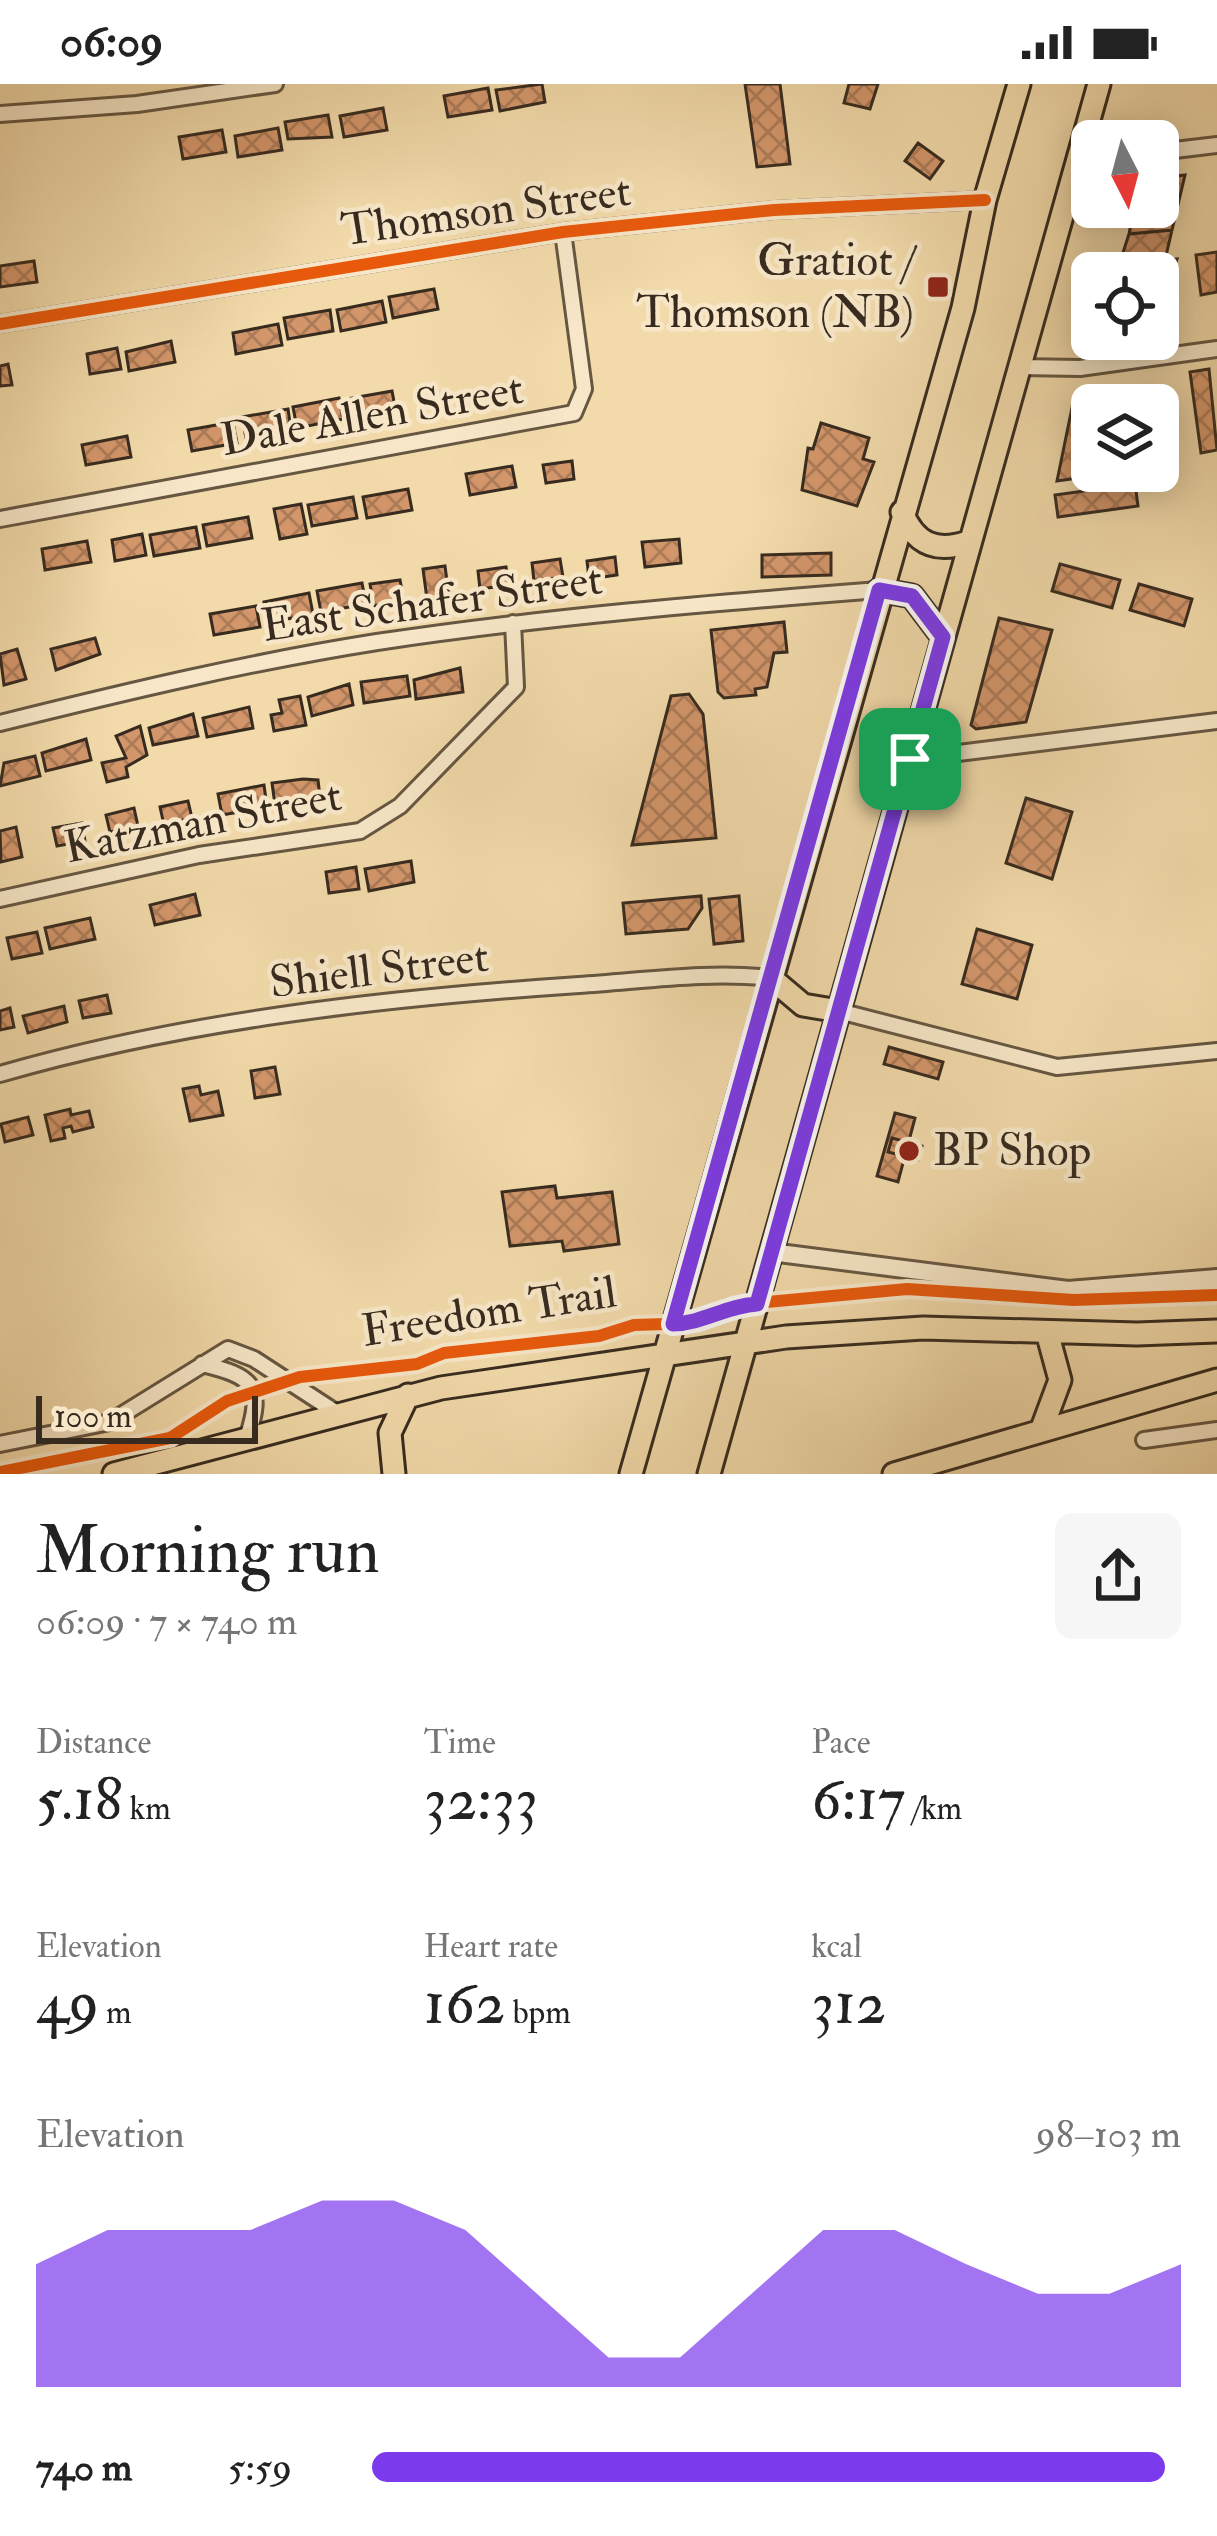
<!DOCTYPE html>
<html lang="en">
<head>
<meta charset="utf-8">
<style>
	body { margin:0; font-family:"IM FELL Double Pica",serif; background:#f6f6f6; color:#222; height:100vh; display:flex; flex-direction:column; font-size:45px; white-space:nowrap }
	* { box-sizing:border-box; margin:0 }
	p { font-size:39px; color:#767676 }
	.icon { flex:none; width:66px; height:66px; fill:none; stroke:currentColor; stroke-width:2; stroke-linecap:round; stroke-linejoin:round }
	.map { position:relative; height:1390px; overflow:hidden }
	.drawer { display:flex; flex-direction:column; background:#fff; flex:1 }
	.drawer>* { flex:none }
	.needle { width:78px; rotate:174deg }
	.tools { position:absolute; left:1071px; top:36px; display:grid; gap:24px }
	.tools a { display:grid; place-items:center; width:108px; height:108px; border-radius:18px; background:#fff; box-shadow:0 6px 30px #0003; font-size:60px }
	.scale { position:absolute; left:36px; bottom:30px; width:222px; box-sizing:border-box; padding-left:12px; border:6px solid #372b1f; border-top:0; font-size:33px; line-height:42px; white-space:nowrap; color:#372b1f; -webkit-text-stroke:9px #f7e7c8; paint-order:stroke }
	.pin { position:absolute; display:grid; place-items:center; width:102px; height:102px; color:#fff; margin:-51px; border-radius:24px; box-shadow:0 6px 18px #0006 }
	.round { display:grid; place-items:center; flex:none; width:126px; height:126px; border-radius:18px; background:#f6f6f6 }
	.summary { display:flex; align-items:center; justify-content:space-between; height:204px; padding:0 36px }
	h1 { font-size:66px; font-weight:600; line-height:90px }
	.stats { display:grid; grid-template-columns:repeat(3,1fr); gap:18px; height:204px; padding:12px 36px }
	.stats div { display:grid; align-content:center }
	.stats b { font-size:60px; font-weight:600 }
	.stats small { font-size:33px; font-weight:400 }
	.stats p { font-size:33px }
	.chart { height:336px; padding:24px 36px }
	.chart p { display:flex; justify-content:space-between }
	.chart svg { width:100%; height:216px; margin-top:12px; fill:#7c3aed; opacity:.7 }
	ul { padding:0 36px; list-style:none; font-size:39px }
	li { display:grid; grid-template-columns:192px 144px 1fr; align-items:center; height:90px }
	li i { height:30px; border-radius:15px; background:#7c3aed }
	.status { display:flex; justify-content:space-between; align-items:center; height:84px; padding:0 60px; background:#fff; direction:ltr }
	.status svg { height:33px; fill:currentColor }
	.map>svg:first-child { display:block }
	.building { fill:url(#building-cross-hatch); stroke:#372b1f; stroke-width:3 }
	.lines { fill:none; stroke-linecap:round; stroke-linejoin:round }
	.minor-casing { stroke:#665742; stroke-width:20 }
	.tertiary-casing { stroke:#665742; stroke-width:22 }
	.primary-casing { stroke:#372b1f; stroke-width:27 }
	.minor { stroke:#f7e7c8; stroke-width:14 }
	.tertiary { stroke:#f7e7c8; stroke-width:16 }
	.primary { stroke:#f2daaa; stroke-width:21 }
	.cycleway-casing { stroke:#f7e7c8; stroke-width:20 }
	.cycleway { stroke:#e8590c; stroke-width:12 }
	.route-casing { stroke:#fff; stroke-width:24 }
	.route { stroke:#7c3aed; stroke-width:15 }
	.poi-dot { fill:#8f2418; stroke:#f7e7c8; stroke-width:4.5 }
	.labels { text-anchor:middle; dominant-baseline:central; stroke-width:9; stroke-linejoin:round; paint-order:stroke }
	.street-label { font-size:45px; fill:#372b1f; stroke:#f7e7c8 }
	.poi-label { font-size:45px; fill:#372b1f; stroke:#f7e7c8; text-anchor:end }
</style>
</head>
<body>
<div class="status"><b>06:09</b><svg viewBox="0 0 49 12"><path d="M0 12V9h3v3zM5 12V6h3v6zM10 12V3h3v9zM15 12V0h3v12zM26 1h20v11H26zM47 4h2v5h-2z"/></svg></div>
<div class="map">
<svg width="1217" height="1390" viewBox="0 0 1217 1390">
	<defs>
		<pattern id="building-cross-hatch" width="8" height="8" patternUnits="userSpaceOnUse" patternTransform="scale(3)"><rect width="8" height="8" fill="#d3966b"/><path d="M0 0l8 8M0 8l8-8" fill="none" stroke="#ac7b57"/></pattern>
	</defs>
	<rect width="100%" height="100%" fill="#f2daaa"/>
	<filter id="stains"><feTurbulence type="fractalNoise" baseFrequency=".00167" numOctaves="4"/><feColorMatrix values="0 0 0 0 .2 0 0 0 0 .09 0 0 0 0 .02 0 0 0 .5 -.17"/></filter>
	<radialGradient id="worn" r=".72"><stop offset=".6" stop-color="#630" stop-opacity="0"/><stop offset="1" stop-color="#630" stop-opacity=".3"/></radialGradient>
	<path class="building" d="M542,0L545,18L500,27L496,6Z
		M745,0H780L790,80L757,83Z
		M849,0H878L870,25L844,19Z
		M488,4L492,26L448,33L444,12Z
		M383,24L387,46L344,53L340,32Z
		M328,31L332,53L288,55L285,38Z
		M278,44L282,66L238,73L235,52Z
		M222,46L226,68L183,75L179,53Z
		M918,59L943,77L930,95L905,77Z
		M1185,91L1172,146L1129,150L1134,123H1158V94Z
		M1172,146L1165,176L1119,181L1129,150Z
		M1217,168V208L1201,211L1196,171Z
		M1177,175L1165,215L1158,216V189H1116L1119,181Z
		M34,177L37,198L0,203V182Z
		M434,205L438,225L393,234L389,213Z
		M382,217L386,238L341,247L337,226Z
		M330,226L333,247L288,255L284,234Z
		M278,240L282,261L236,270L233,249Z
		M1097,255H1154L1095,263Z
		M171,257L175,278L129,287L126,268Z
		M117,264L121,285L90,290L87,270Z
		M8,280L12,301L0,302V282Z
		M1209,285L1217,366L1201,369L1190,288Z
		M392,307L396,328L351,336L347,315Z
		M1136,307L1133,321H1092V387L1121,388L1057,397L1074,314Z
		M339,314L343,335L297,344L293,323Z
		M288,325L291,346L246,354L242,333Z
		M233,338L237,359L192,367L188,346Z
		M821,339L869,354L863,375L874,378L857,422L802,406L808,364L813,365Z
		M127,352L131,373L86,381L82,361Z
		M572,377L574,395L546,399L543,381Z
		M512,382L516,403L470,411L466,390Z
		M1135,400L1138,422L1058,433L1055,411Z
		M408,405L412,426L367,434L363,413Z
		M353,413L357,434L312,442L308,421Z
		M301,420L307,450L280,455L274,425Z
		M248,433L252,454L207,462L203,441Z
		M196,443L200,464L154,472L150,451Z
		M142,450L146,471L115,477L112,456Z
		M679,455L681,479L645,483L642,458Z
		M87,457L91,478L45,486L42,465Z
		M831,469V491L762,493V471Z
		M615,473L617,491L589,495L587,477Z
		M560,475L563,493L534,497L532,479Z
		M1060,480L1120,496L1112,524L1052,507Z
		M445,482L449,512L427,515L423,485Z
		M506,483L509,501L480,505L478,487Z
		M400,496L404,517L374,522L370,500Z
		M362,499L366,520L321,528L317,507Z
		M1139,500L1192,515L1184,542L1130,526Z
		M309,509L313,530L267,539L264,518Z
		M256,522L260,543L214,551L210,530Z
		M999,534L1052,546L1026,638L976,645L971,641Z
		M784,538L787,568L774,569L767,603L755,605L756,611L724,614L718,608L711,546Z
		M95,554L100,570L56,586L51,565Z
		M17,565L26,595L4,601L0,570Z
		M460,584L463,608L416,615L414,596Z
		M407,592L410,612L364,619L361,598Z
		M349,600L353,621L312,632L308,613Z
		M689,610L703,630L716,754L632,761L671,612Z
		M300,612L306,641L274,647L271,631L282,629L279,616Z
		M249,623L253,644L207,653L203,634Z
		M193,630L198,652L153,661L149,644Z
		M140,642L147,671L126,683L128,693L107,698L102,679L126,674L116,652Z
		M86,655L91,676L46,687L42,669Z
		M35,672L40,692L0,702L4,679Z
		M303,695L318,696L320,713L275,721L272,699Z
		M264,701L267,723L222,731L218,710Z
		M1026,714L1072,728L1052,795L1006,779Z
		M188,717L192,734L164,741L160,723Z
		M134,724L138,742L110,748L106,731Z
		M82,739L85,757L57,762L53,744Z
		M16,743L22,773L1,778L0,747Z
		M411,777L414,798L369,807L365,785Z
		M356,783L359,805L329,809L326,788Z
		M195,810L200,831L155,841L150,821Z
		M701,812L702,824L688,845L626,850L623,819Z
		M739,812L743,857L714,860L709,815Z
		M90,834L95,855L50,865L45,844Z
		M977,845L1032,861L1017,915L962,900Z
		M37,848L42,869L12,875L7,854Z
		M107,911L111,929L83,934L79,917Z
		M64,922L67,938L28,949L23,932Z
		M10,924L14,943L0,946V927Z
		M889,963L943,978L938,995L884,980Z
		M275,983L280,1010L255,1014L251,987Z
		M199,1002L201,1011L218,1007L223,1031L190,1037L183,1005Z
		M70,1025L71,1031L89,1027L93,1043L73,1048L71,1042L63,1044L65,1054L51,1057L45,1031Z
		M895,1029L915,1034L898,1098L877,1092Z
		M28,1033L33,1051L5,1058L1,1040Z
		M892,1054L922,1062L918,1076L888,1068Z
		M555,1102L557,1114L612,1108L619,1160L564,1167L562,1157L510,1162L502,1108Z"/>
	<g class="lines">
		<g class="minor-casing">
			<path id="minor" d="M0,30L137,20L275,0
				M1158,68L1217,61
				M0,240L563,148L774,126L985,116
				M1019,283L1080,284L1217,265
				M0,435L574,329L584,305L563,148
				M0,639C125,608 250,578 377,558C543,533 712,519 879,506
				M910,675L1217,637
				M0,815L199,771L360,747L400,722L516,603L513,539
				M839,927L1057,983L1217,967
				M0,990C187,936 386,914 579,901C643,897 708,887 771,894
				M202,1280C252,1292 265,1301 247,1354
				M1144,1356L1217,1346
				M0,1360L110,1338L228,1265L254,1275L337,1329"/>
		</g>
		<g class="tertiary-casing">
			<path id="tertiary" d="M771,1168L1068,1206L1217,1194"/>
		</g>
		<g class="primary-casing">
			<path id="primary" d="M902,428C915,460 936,469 968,458
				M879,506L912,512L943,553
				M771,894L803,921L839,927
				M1041,1347L1060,1296L1047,1248
				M114,1390L441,1304L786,1253L923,1244L1137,1250L1217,1247
				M394,1390L390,1349L408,1311
				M631,1390L963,224L985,116L1019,0
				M709,1390L1099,0
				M894,1390L1217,1296"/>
		</g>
		<use href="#minor" class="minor"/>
		<use href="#tertiary" class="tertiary"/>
		<use href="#primary" class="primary"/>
		<g class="cycleway-casing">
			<path id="cycleway" d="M0,240L563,148L774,126L985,116
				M0,1388L170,1354L227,1317L300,1293L417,1280L444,1269L599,1252L634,1241L698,1239L735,1221L907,1205L1074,1216L1217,1211"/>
		</g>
		<use href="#cycleway" class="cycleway"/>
	</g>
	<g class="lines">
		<g class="route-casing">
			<path id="route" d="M879,506L912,512L943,553L757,1220C725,1222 704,1239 673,1240Z"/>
		</g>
		<use href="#route" class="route"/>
	</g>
	<g class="poi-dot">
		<rect x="926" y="191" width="24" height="24" rx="6"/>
		<circle cx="909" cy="1067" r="12"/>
	</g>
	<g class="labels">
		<g class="street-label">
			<text transform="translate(486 127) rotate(-8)">Thomson Street</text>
			<text transform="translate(372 331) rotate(-10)">Dale Allen Street</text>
			<text transform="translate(432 519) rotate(-8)">East Schafer Street</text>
			<text transform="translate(203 738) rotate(-11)">Katzman Street</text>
			<text transform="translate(379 886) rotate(-7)">Shiell Street</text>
			<text transform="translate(489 1228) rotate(-9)">Freedom Trail</text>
		</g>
		<g class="poi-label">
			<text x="914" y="177">Gratiot /<tspan x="914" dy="52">Thomson (NB)</tspan></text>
			<text x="933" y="1067" text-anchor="start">BP Shop</text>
		</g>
	</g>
	<rect width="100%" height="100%" filter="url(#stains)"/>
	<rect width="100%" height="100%" fill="url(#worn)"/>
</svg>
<div class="tools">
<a><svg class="needle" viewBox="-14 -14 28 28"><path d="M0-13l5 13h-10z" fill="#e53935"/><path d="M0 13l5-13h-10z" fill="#767676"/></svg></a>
<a><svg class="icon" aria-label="locate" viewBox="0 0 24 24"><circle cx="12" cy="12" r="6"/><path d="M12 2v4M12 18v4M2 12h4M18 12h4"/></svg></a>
<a><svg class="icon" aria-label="layers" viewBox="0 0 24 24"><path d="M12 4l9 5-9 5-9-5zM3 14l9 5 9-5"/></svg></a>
</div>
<div class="scale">100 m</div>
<div class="pin" style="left:910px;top:675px;background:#1e9e55"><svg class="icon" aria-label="arrive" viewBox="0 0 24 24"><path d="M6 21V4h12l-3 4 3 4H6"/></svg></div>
</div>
<section class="drawer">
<div class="summary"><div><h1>Morning run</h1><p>06:09 · 7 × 740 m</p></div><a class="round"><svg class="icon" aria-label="share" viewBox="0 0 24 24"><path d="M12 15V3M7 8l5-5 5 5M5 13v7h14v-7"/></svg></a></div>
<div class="stats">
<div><p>Distance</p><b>5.18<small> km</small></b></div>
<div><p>Time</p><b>32:33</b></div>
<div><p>Pace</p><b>6:17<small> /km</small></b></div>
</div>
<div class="stats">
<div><p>Elevation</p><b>49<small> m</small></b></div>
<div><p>Heart rate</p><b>162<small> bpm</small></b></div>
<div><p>kcal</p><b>312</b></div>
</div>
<div class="chart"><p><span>Elevation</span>98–103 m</p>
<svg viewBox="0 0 160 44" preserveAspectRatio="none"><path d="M0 44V19L10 12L20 12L30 12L40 6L50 6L60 12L70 25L80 38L90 38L100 25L110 12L120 12L130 19L140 25L150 25L160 19V44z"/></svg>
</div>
<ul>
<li><b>740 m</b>5:59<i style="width:98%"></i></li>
</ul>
</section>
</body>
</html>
